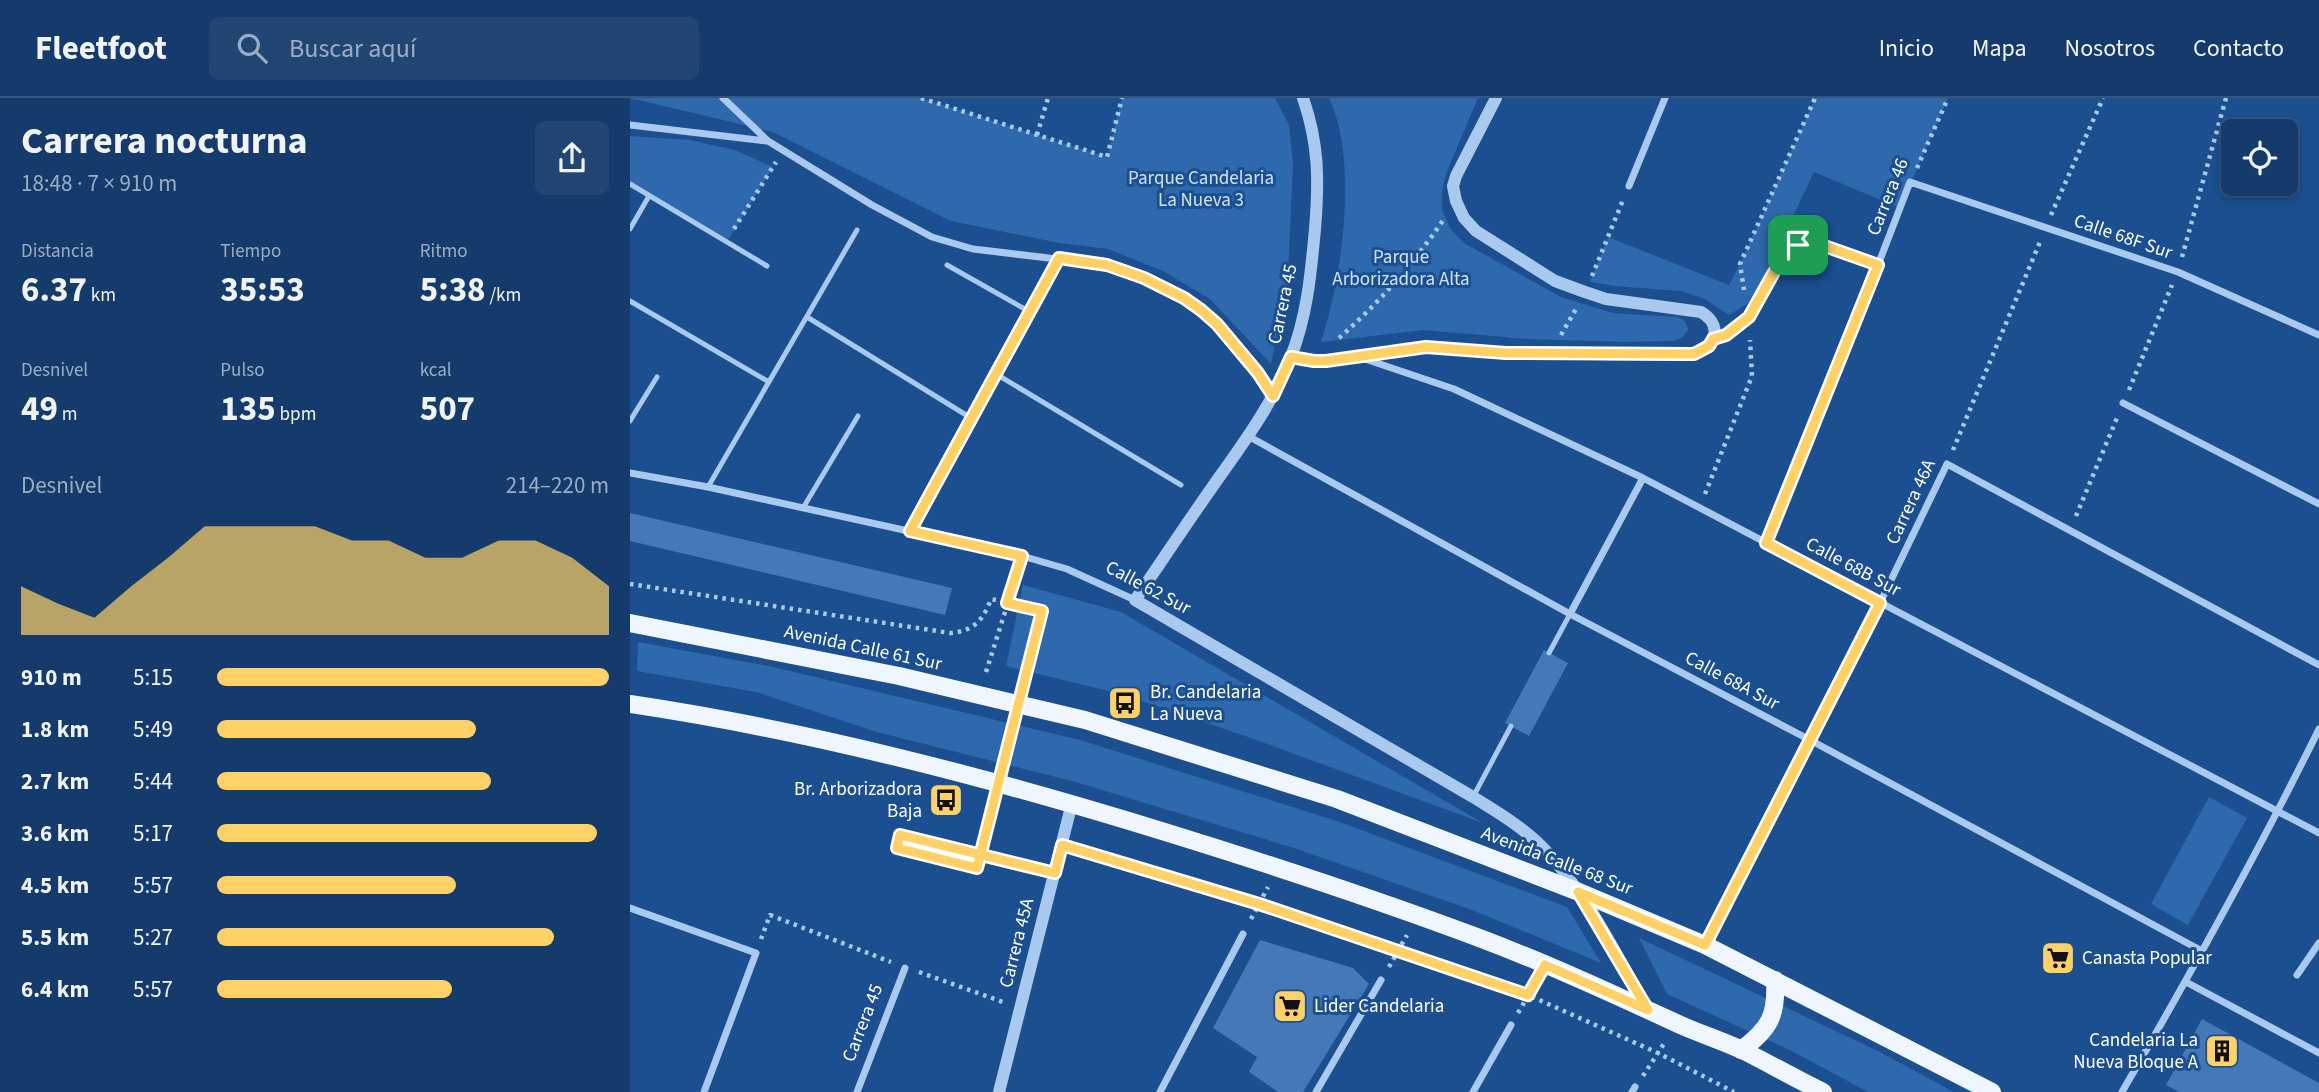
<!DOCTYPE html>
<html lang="es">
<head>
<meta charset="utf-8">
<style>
	body { margin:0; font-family:"Source Sans 3",sans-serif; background:#214673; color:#f1f3f6; height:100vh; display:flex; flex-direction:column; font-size:26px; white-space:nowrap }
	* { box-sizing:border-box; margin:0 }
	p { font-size:23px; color:#9dadc1 }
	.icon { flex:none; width:38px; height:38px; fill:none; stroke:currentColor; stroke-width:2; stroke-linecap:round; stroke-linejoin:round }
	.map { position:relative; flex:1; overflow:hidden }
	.drawer { display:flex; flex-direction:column; background:#143b6b; width:630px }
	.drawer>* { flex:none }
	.tools { position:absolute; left:1591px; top:21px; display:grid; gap:14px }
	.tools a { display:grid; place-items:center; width:77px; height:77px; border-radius:10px; background:#143b6b; box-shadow:0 4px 10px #0003,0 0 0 2px #33557e; font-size:35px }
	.pin { position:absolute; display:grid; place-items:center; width:60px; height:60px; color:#fff; margin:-30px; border-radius:14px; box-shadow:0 4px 10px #0006 }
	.round { display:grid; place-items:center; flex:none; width:74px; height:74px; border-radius:10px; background:#214673 }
	.summary { display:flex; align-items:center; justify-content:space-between; height:119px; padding:0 21px }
	h1 { font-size:38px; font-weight:700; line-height:52px }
	.figures { display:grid; grid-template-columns:repeat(3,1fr); gap:10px; height:119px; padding:7px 21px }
	.figures div { display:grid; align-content:center }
	.figures b { font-size:35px; font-weight:700 }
	.figures small { font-size:19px; font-weight:400 }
	.figures p { font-size:19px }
	.chart { height:196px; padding:14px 21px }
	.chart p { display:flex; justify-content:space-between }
	.chart svg { width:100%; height:126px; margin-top:7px; fill:#ffd166; opacity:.7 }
	ul { padding:0 21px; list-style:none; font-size:23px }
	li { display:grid; grid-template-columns:112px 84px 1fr; align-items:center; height:52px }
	li i { height:18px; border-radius:9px; background:#ffd166 }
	header { display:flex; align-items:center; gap:42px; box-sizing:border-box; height:98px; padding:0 35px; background:#143b6b; border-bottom:2px solid #33557e }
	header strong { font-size:33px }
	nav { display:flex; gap:38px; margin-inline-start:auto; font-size:24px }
	.search { width:490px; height:63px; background:#214673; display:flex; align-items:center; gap:18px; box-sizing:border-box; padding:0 24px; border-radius:10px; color:#9dadc1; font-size:26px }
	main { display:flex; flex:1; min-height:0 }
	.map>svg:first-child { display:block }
	.green { fill:#2e69ad }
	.building { fill:#4478b7 }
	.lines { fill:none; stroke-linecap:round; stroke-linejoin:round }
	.path { stroke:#a9c9ee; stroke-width:4.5; stroke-dasharray:3.5 5; stroke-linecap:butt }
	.service { stroke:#a9c9ee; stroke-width:5 }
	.minor { stroke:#a9c9ee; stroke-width:7 }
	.tertiary { stroke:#a9c9ee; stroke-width:12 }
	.primary { stroke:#f0f6ff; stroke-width:18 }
	.path-bridge { stroke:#a9c9ee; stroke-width:4.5; stroke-dasharray:3.5 5; stroke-linecap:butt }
	.route-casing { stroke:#fff; stroke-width:14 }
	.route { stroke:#ffd166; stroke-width:9 }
	.labels { text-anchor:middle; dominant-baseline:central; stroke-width:6; stroke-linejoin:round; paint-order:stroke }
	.park-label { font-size:19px; fill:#cfe3fa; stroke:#1b4f8f }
	.street-label { font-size:19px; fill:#fff; stroke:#1b4f8f }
	.poi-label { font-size:19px; fill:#fff; stroke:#1b4f8f; text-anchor:start }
</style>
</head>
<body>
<header>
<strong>Fleetfoot</strong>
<div class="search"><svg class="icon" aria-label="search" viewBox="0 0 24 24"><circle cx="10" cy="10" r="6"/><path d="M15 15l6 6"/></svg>Buscar aquí</div>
<nav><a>Inicio</a><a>Mapa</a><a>Nosotros</a><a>Contacto</a></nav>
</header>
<main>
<section class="drawer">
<div class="summary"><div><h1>Carrera nocturna</h1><p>18:48 · 7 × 910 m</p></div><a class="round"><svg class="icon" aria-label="share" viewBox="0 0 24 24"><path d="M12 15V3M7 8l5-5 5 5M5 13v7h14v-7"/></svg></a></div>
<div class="figures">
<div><p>Distancia</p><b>6.37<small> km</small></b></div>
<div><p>Tiempo</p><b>35:53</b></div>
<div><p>Ritmo</p><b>5:38<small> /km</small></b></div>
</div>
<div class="figures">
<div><p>Desnivel</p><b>49<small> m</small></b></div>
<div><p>Pulso</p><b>135<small> bpm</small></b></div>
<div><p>kcal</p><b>507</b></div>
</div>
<div class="chart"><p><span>Desnivel</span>214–220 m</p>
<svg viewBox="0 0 160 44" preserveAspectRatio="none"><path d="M0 44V27L10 33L20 38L30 27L40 17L50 6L60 6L70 6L80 6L90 11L100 11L110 17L120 17L130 11L140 11L150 17L160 27V44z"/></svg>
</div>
<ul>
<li><b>910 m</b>5:15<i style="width:100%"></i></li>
<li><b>1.8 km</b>5:49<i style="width:66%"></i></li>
<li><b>2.7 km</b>5:44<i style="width:70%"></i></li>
<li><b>3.6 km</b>5:17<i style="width:97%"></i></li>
<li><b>4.5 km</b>5:57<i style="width:61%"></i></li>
<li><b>5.5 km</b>5:27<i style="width:86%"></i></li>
<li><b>6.4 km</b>5:57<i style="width:60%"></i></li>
</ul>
</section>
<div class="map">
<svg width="1689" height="994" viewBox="0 0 1689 994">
	<rect width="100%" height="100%" fill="#1b4f8f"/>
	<path class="green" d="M0,0H291L477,59L492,0H645L659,27L663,65L658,181L641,266L580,201L533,173L478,151L429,145L321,123L143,34Z
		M699,0H848L817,73L812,93V112L820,130L834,145L931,199L983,215L1047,219L1055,223L1058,232L1053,239L1044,243L998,244L897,241L794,232L691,244C712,179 729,63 699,0Z
		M1185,0H1318L1270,110L1184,74L1131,186L1117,206L1099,217L1075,201L1051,193L985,188L960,184L978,139L1099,187L1110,166Z
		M0,38L59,42L105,52L143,69L97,144L0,86Z
		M393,487L491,514L853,725L618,639L491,596L376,568Z
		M8,544L143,569L450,642L707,723L937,809L971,865L842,812L664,750L442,683L247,634L126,594L7,573Z
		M1579,699L1617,720L1558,827L1521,806Z
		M1009,840L1248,953L1324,994H1238L1160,952L1037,896Z"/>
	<path class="building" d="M0,415L322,490L315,517L0,443Z
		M914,552L938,565L899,638L875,625Z
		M630,842L723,870L739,886L673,994H648L619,974L627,959L583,930Z
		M1572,921L1689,985V994H1549L1536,987Z"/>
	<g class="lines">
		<path class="path" d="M291,0L477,59L492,0
			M407,37L418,0
			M1287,70L1318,0
			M1421,117L1473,0
			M104,131L146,64
			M1552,159L1596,0
			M962,178L993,102
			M1114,192L1110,166L1185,0
			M931,237L946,211
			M709,240C749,205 784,165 814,121
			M1499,292L1542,187
			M1323,352L1410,144
			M1075,396L1122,278L1120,242
			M1446,418L1487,320
			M1142,430L1242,181
			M0,486L320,535C343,533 353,523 361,501L389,507
			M356,574L388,473
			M449,752L629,806L898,897L1028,955L1104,994
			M341,755L408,771
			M621,821L638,789
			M131,841L140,817L261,864
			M759,869L777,837
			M289,874L373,904
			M888,915L905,886
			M1013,978L1035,944"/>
		<path class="service" d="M0,86L137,168
			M0,131L19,98
			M317,167L400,214
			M0,203L139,284
			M177,219L341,320
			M366,276L551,387
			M0,323L27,279
			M78,389L227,132
			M173,410L228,318
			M280,433L429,160
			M919,555L940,516
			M843,699L881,628"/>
		<path class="minor" d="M93,0L138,43L242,107L302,139L343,151L477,167L514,180L554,200L571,212L587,226L628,275L642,297
			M0,27L137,43
			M999,88L1035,0
			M1083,241C1097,236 1111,230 1120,218C1139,192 1148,136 1191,146C1210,151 1229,161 1248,167L1280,84L1548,174L1689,237
			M732,260L824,291L1013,380L1689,735
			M1493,305L1689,406
			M618,338L940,516L1180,642L1572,853
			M0,375L78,389L392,458L437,471L505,502
			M940,516L1013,380
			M0,810L126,855L74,994
			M1075,847L1250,505L1317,366L1689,567
			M1667,877L1689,845
			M1556,884L1689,955
			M227,994L275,870
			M530,994L613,836
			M686,994L751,882
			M843,994L881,927
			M1002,994L1005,989
			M1492,994C1561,875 1628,755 1689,631"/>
		<path class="tertiary" d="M673,0C689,46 689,83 685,131C681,175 677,220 660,261C642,307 612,347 583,388C557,425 531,464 505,502L843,699C869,715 896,731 917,754C959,799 987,859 1018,912
			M661,259L684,263H696L796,249L876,255L1055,257C1080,255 1098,230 1071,214L976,201L955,194L925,183L846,133L834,120L826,103L823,88L826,78L866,0
			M369,994L442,705"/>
		<path class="primary" d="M0,525L269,578L455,622L707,701L949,794L1075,847L1362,994
			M0,606C181,633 360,680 535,734C642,767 748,802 852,841C918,866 981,895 1044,924C1067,935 1091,942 1114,953C1140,966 1166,981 1193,994
			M1111,952C1140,931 1147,917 1145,882"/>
		<path class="path-bridge" d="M341,755L270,737L267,750L347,770L412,513L389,507"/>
	</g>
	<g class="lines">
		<g class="route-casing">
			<path id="route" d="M1168,147L1153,158L1119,219L1096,237L1083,241L1079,248L1064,256L876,255L796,249L696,263H684L661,259L643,298L628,275L587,226L571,212L554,200L514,180L477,167L429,160L280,433L392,458L377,505L412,513C390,598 369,684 347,770L267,750L270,737L425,775L432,747L629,806L898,897L915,867L1018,912L948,794L1075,847L1250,505L1136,445L1248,167L1189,146L1168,147"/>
		</g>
		<use href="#route" class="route"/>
	</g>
	<defs>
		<g id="bus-square" transform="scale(1.75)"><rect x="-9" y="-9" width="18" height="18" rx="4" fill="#ffd166" stroke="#1b4f8f"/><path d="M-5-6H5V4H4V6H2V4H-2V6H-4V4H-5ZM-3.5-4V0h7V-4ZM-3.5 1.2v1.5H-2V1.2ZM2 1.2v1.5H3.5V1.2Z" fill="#111"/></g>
		<g id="supermarket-square" transform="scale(1.75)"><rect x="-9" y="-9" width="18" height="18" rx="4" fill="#ffd166" stroke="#1b4f8f"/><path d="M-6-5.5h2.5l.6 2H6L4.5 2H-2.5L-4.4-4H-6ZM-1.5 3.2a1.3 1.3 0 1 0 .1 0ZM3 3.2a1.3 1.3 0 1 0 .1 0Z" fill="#111"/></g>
		<g id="building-square" transform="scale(1.75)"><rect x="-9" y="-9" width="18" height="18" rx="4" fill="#ffd166" stroke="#1b4f8f"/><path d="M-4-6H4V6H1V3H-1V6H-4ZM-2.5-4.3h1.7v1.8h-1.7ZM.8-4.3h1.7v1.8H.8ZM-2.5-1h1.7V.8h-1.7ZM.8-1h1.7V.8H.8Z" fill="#111"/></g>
	</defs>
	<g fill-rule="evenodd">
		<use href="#bus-square" x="495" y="605"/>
		<use href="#bus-square" x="316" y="702"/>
		<use href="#supermarket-square" x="1428" y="860"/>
		<use href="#supermarket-square" x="660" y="908"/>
		<use href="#building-square" x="1592" y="953"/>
	</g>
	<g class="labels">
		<g class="park-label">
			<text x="571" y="80">Parque Candelaria<tspan x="571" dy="22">La Nueva 3</tspan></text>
			<text x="771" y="159">Parque<tspan x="771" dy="22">Arborizadora Alta</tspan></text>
		</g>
		<g class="street-label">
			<text transform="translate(1258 99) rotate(-68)">Carrera 46</text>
			<text transform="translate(1493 139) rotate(19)">Calle 68F Sur</text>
			<text transform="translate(653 206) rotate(-78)">Carrera 45</text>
			<text transform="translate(1281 404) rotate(-65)">Carrera 46A</text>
			<text transform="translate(1223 469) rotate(28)">Calle 68B Sur</text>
			<text transform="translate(518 490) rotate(28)">Calle 62 Sur</text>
			<text transform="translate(233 550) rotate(12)">Avenida Calle 61 Sur</text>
			<text transform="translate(1102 583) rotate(28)">Calle 68A Sur</text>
			<text transform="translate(927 763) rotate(21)">Avenida Calle 68 Sur</text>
			<text transform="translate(387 845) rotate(-76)">Carrera 45A</text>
			<text transform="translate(233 925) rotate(-69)">Carrera 45</text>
		</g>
		<g class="poi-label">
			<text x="520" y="594">Br. Candelaria<tspan x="520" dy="22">La Nueva</tspan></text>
			<text x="292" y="691" text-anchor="end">Br. Arborizadora<tspan x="292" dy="22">Baja</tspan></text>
			<text x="1452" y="860">Canasta Popular</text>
			<text x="684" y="908">Lider Candelaria</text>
			<text x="1568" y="942" text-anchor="end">Candelaria La<tspan x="1568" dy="22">Nueva Bloque A</tspan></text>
		</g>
	</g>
</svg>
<div class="tools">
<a><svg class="icon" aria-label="locate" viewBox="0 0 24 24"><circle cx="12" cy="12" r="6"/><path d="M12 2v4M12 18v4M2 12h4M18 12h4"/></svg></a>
</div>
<div class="pin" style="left:1168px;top:147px;background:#1e9e55"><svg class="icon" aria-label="arrive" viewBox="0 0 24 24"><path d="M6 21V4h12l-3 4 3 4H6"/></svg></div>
</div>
</main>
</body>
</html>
